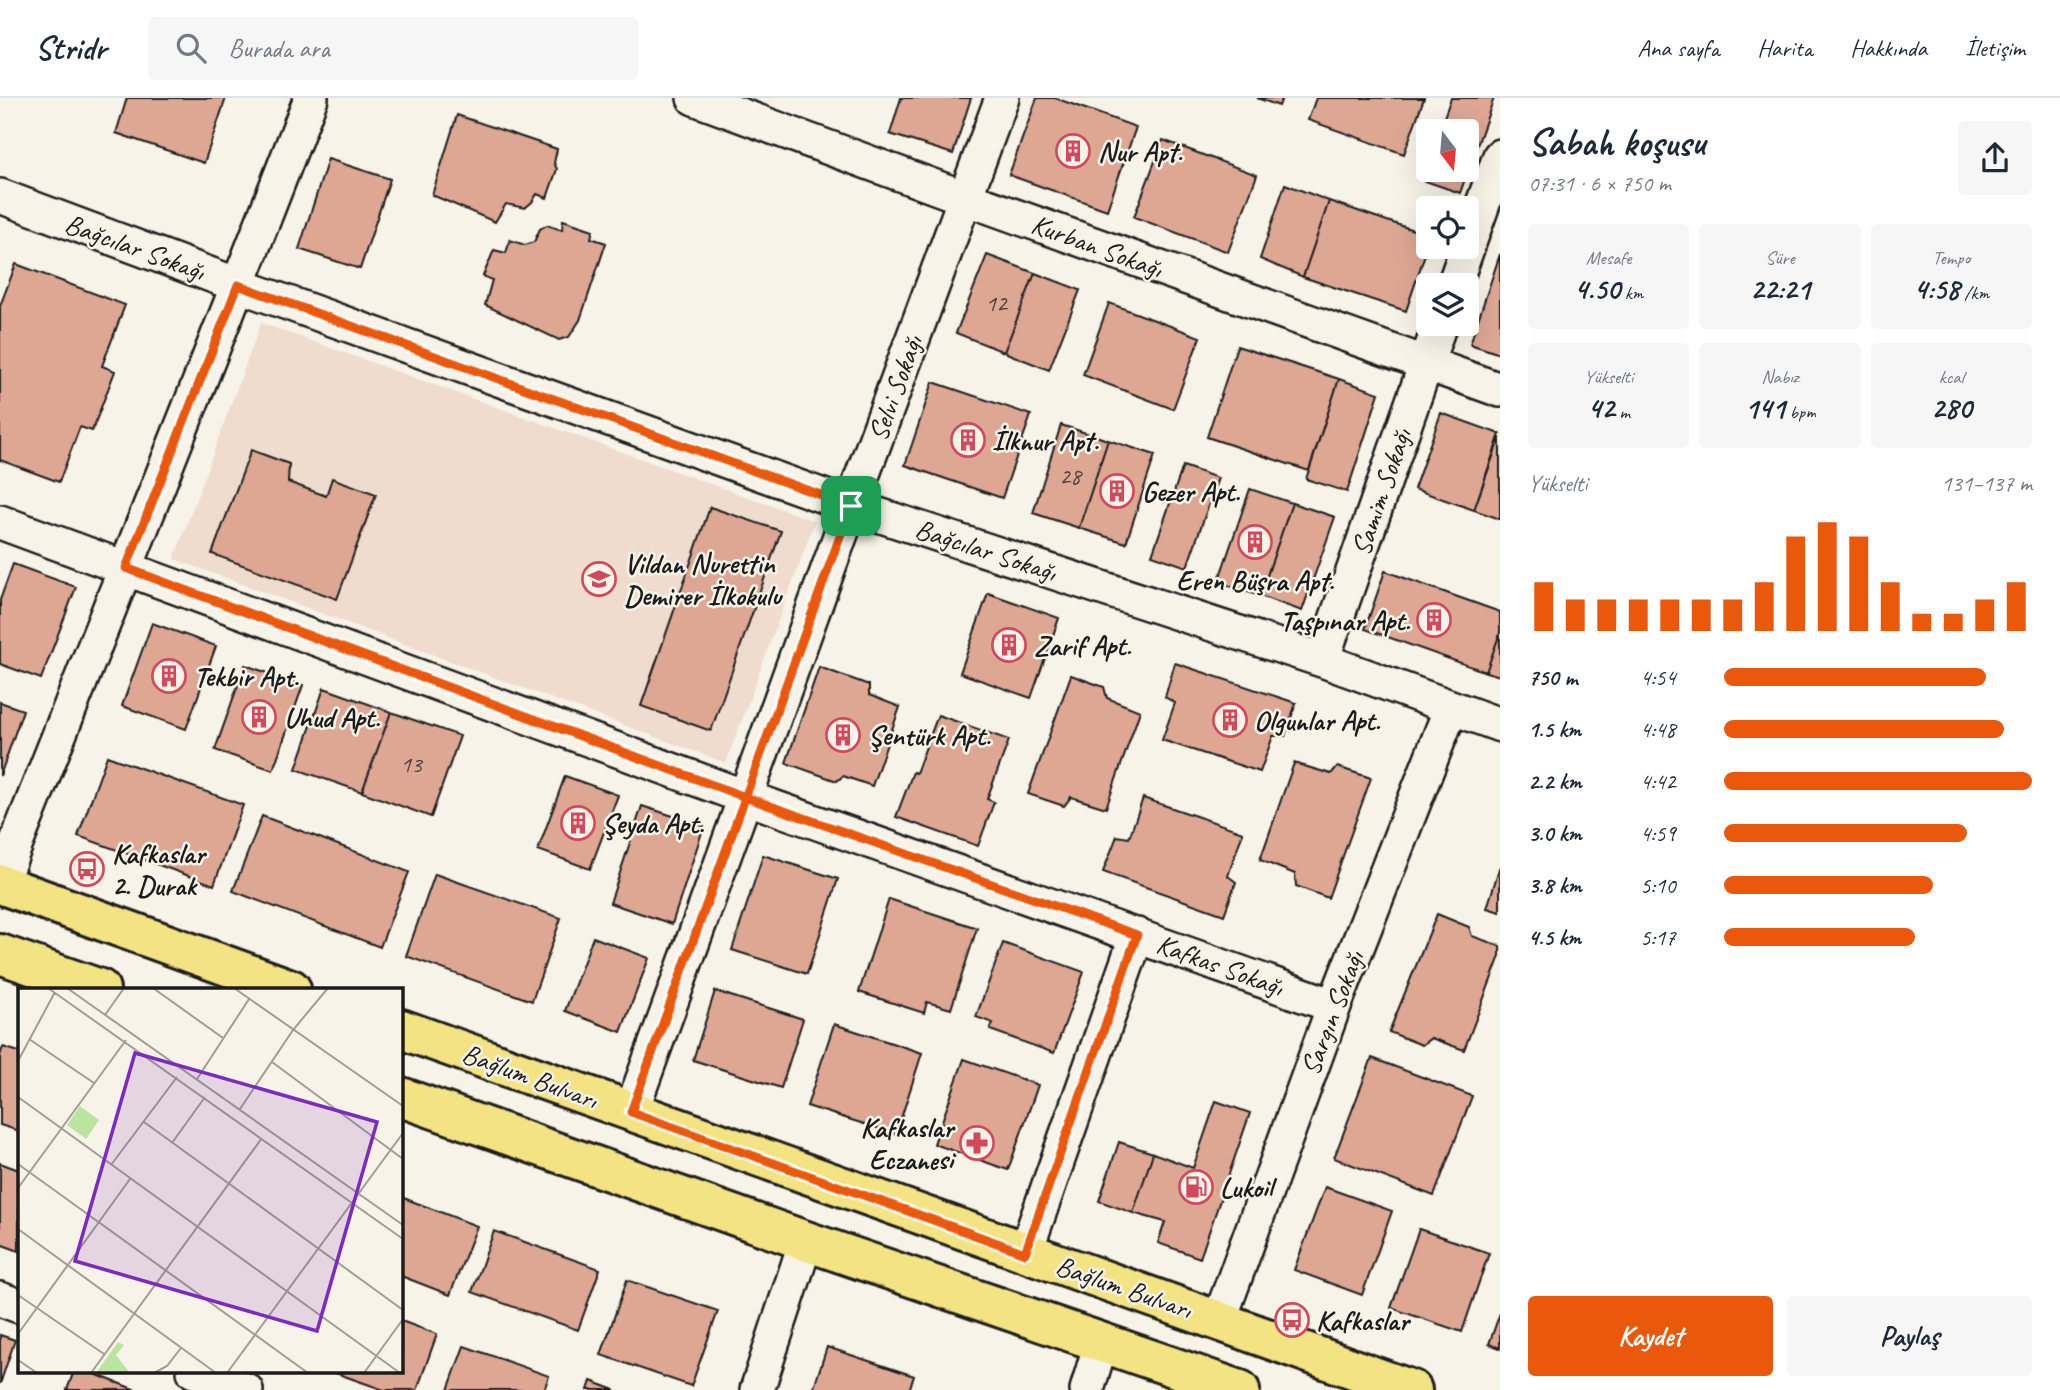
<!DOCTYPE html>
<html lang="tr">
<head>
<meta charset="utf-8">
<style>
	body { margin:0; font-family:Caveat,sans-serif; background:#f6f6f7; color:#1f2937; height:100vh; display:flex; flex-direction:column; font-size:26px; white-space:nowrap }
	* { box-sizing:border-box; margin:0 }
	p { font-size:23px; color:#747a83 }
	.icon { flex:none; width:38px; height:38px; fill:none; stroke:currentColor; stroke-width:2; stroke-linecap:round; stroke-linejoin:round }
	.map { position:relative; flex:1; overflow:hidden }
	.details { display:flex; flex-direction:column; background:#fff; width:560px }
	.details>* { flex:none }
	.needle { width:46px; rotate:164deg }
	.fabs { position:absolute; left:1416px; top:21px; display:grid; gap:14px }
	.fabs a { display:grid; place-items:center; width:63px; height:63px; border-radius:7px; background:#fff; box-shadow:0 7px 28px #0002; font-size:35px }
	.pin { position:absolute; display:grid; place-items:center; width:60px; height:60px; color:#fff; margin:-30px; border-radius:14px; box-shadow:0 4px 10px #0006 }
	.round { display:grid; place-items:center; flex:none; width:74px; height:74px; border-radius:7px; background:#f6f6f7 }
	.overview { display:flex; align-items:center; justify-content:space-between; height:119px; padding:0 28px }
	h1 { font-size:38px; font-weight:600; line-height:52px }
	.figures { display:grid; grid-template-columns:repeat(3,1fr); gap:10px; height:119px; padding:7px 28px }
	.figures div { display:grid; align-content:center; border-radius:7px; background:#f6f6f7; text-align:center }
	.figures b { font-size:30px; font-weight:600 }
	.figures small { font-size:19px; font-weight:400 }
	.figures p { font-size:19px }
	.chart { height:196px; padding:14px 28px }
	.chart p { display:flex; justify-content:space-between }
	.chart svg { width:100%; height:126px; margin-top:7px; stroke:#ea580c; stroke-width:6 }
	.primary-button { display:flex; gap:14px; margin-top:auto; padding:14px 28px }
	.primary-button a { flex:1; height:80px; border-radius:7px; background:#ea580c; color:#fff; font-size:28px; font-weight:600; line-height:80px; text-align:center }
	.primary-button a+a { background:#f6f6f7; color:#1f2937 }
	ul { padding:0 28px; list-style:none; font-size:23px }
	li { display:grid; grid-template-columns:112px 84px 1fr; align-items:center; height:52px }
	li i { height:18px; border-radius:9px; background:#ea580c }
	header { display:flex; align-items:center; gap:42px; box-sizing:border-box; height:98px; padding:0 35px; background:#fff; border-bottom:2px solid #e0e1e3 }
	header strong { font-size:33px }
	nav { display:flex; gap:38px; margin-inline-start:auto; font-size:24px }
	.search { width:490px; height:63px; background:#f6f6f7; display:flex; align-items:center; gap:18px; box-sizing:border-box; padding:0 24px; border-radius:7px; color:#747a83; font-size:26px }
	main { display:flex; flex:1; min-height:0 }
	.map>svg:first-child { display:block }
	.built { fill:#efdccf }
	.building { fill:#dda794; stroke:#1c1c1c; stroke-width:2 }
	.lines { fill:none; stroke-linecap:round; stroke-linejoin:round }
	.minor-casing { stroke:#1c1c1c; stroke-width:38 }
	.major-casing { stroke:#1c1c1c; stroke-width:44 }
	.minor { stroke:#f7f3e8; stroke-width:33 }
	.major { stroke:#f4e382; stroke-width:38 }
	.route-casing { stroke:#fff; stroke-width:14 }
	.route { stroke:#ea580c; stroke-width:9 }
	.labels { text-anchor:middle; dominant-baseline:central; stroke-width:5; stroke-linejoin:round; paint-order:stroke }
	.number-label { font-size:24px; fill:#4c3f3a }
	.poi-label { font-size:28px; font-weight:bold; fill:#1c1c1c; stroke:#f7f3e8; text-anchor:start }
	.street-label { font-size:28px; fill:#1c1c1c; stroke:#f7f3e8 }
	.inset-road { fill:none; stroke:#9f9d96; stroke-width:2 }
	.view { fill:#7b2cbf; fill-opacity:0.15; stroke:#7b2cbf; stroke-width:3.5 }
	.inset-edge { fill:none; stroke:#1c1c1c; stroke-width:3.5 }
</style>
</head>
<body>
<header>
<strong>Stridr</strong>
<div class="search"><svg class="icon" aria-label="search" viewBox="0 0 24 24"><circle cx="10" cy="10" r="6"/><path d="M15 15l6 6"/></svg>Burada ara</div>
<nav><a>Ana sayfa</a><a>Harita</a><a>Hakkında</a><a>İletişim</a></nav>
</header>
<main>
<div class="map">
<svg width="1500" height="1292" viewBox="0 0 1500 1292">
	<rect width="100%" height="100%" fill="#f7f3e8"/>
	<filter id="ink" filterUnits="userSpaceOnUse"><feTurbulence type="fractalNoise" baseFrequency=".0143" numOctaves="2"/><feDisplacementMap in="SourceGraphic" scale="14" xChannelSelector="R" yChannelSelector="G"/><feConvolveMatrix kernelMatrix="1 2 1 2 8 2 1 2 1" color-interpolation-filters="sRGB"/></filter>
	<g filter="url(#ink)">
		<path class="built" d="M261,225L815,423L726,665L174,461Z"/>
		<path class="building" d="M127,0H226L204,65L116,35Z
			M901,0H971L953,56L890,36Z
			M1037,0H1055L1136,29L1107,112L1009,77Z
			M1257,0H1282L1279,8Z
			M1316,0H1424L1404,56L1308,22Z
			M1451,0H1494L1460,95L1422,82L1428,65V72H1466V33H1439Z
			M457,17L557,51L554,65L557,71L547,100L537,96L532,104L525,110L506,106L495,124L432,97Z
			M1163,42L1257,77L1228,154L1134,119Z
			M328,61L390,81L360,171L299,151Z
			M1285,86L1329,103L1303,179L1260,161Z
			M1329,103L1428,137V147L1406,213L1303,179Z
			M563,122L593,132L591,140L606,145L580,222L569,239L559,242L485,207L492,182L483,178L494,152L506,155L510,142L525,147L534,144L540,131L547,127L562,132Z
			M1500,156V256L1470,246Z
			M987,157L1035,175L1004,254L956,235Z
			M16,166L125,207L102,268L115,273L92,333L80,329L59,384L0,362V208Z
			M1035,175L1080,192L1049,272L1004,254Z
			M1109,205L1200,239L1173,311L1083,277Z
			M1237,248L1339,281L1309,373L1207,339Z
			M1339,281L1379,295L1347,394L1306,381Z
			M933,284L1031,317L1002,400L905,367Z
			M1441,315L1500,336L1474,412L1414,391Z
			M1061,327L1108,342L1079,430L1033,415Z
			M1500,339V421L1474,412Z
			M1108,342L1155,357L1126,445L1079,430Z
			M251,352L289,366L288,384L326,398L332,380L376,396L337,501L212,456Z
			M1183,368L1218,380L1187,469L1152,457Z
			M1250,391L1292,405L1260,498L1218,484Z
			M1292,405L1335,419L1302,513L1260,498Z
			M710,409L781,433L711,633L641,608Z
			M13,466L76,489L41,581L0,566V502Z
			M1385,473L1500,514V535L1486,574L1365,531Z
			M988,495L1059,520L1031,600L960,575Z
			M152,525L216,548L186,631L122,608Z
			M1500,535V578L1486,574Z
			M1175,565L1296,605L1285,638H1273L1260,674L1162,642L1175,605L1165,599Z
			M245,567L303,587L273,672L215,652Z
			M819,569L869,587V597L900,609L872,688L843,678L837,683L786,665Z
			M1071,577L1104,589L1107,600L1140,613L1106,710L1071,699L1064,708L1028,696Z
			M324,590L391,614L362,694L296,671Z
			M0,604L23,612L0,678Z
			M391,614L460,638L431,719L362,694Z
			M938,617L1009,642L987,701L994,704L978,748L896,719L913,674L916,675Z
			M107,658L243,707L214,787L78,738Z
			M1294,665L1331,676L1337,669L1371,680L1328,800L1296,788L1295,776L1260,762Z
			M565,678L618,697L590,771L538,752Z
			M1143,700L1243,734L1228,778L1236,784L1224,817L1103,774L1117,738L1129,740Z
			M642,708L704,728L672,826L610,805Z
			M262,718L409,774L380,849L233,793Z
			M763,757L838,781L807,876L732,852Z
			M1500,768V814L1487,810Z
			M435,776L561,820L532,903L406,858Z
			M889,801L977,830L951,911L927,904L924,915L859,894Z
			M1437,816L1469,829L1472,838L1500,848V858L1464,952L1431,940L1422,947L1389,934Z
			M593,839L649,860L621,934L565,913Z
			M1003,845L1084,874L1054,955L990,932L993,925L976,919Z
			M715,893L803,921L781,990L693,962Z
			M834,926L922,955L896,1036L807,1008Z
			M3,949L19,954V1033L0,1027V958Z
			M1372,960L1472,998L1434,1098L1334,1060Z
			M964,961L1038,987L1008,1072L934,1046Z
			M1216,1003L1250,1015L1200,1160L1158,1145L1165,1124L1133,1115L1153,1055L1193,1070Z
			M1119,1044L1153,1055L1133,1115L1099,1103Z
			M0,1065L19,1072V1153L0,1146Z
			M1325,1089L1392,1113L1362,1197L1294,1172Z
			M401,1099L477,1128L450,1197L401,1178Z
			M1419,1131L1489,1155L1462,1234L1391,1210Z
			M494,1133L600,1171L578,1232L472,1194Z
			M627,1182L718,1213L691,1288L601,1257Z
			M1500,1215V1250L1489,1246Z
			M401,1223L437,1236L417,1292H384L330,1273H401Z
			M0,1237L15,1242L0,1286Z
			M464,1248L549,1278L544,1292H448Z
			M827,1249L914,1278L909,1292H813Z
			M74,1273H87L136,1292H67Z
			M591,1283L615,1292H588Z"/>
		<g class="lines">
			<g class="minor-casing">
				<path id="minor" d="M694,0L965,100L1500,292
					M0,98L238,187L851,408L1322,562L1500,627
					M1454,187L1500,58
					M0,424L745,699L1334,908
					M1322,562L1440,226
					M0,786L238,187L311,0
					M631,1014L851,408L1002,0
					M1025,1155L1137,837
					M0,1201L19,1208
					M1219,1223L1334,908L1451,610
					M194,1273L246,1292
					M757,1292L806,1143
					M1087,1292L1101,1245"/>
			</g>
			<g class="major-casing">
				<path id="major" d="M0,786L291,891
					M0,856L100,891
					M401,931L1412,1292
					M401,999L806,1143L1240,1292"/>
			</g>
			<use href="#minor" class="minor"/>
			<use href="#major" class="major"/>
		</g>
	</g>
	<g class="lines" filter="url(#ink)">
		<g class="route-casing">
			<path id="route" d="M851,408L238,187L126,470L745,699L1137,837L1025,1155L631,1014C704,812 778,610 851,408"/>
		</g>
		<use href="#route" class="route"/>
	</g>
	<defs>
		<g id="building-ring" transform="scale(1.75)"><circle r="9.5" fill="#f7f3e8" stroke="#d1495b" stroke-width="1.5"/><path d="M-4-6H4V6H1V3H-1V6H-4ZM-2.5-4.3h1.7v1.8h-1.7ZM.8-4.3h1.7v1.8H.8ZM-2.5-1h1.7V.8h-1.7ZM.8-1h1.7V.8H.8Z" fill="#d1495b"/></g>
		<g id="school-ring" transform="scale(1.75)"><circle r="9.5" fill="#f7f3e8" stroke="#d1495b" stroke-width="1.5"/><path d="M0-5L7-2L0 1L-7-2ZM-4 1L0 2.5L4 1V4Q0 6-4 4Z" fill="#d1495b"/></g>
		<g id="bus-ring" transform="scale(1.75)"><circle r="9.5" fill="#f7f3e8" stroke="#d1495b" stroke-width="1.5"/><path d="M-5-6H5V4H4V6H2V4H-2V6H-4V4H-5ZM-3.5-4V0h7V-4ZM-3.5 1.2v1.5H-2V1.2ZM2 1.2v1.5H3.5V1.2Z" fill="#d1495b"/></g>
		<g id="pharmacy-ring" transform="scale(1.75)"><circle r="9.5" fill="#f7f3e8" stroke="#d1495b" stroke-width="1.5"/><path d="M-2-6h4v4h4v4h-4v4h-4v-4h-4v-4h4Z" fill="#d1495b"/></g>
		<g id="fuel-ring" transform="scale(1.75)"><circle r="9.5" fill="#f7f3e8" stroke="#d1495b" stroke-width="1.5"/><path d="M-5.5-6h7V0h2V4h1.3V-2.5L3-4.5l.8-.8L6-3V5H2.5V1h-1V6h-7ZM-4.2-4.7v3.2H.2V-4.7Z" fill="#d1495b"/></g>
	</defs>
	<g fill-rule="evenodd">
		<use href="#building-ring" x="1073" y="53"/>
		<use href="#building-ring" x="968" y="342"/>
		<use href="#building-ring" x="1117" y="393"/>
		<use href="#building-ring" x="1255" y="444"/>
		<use href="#school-ring" x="599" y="481"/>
		<use href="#building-ring" x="1434" y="522"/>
		<use href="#building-ring" x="1009" y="547"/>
		<use href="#building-ring" x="169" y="578"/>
		<use href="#building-ring" x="259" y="619"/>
		<use href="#building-ring" x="1230" y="622"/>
		<use href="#building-ring" x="843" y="637"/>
		<use href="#building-ring" x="578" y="725"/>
		<use href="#bus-ring" x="87" y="771"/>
		<use href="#pharmacy-ring" x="977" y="1045"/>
		<use href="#fuel-ring" x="1196" y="1089"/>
		<use href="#bus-ring" x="1292" y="1222"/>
	</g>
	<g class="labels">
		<g class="number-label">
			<text x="996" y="205">12</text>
			<text x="1070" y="378">28</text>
			<text x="411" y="666">13</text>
		</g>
		<g class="poi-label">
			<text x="1098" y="53">Nur Apt.</text>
			<text x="992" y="342">İlknur Apt.</text>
			<text x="1142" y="393">Gezer Apt.</text>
			<text x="624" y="465">Vildan Nurettin<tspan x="624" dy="32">Demirer İlkokulu</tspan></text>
			<text x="1255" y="482" text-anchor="middle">Eren Büşra Apt.</text>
			<text x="1410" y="522" text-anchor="end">Taşpınar Apt.</text>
			<text x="1034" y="547">Zarif Apt.</text>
			<text x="194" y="578">Tekbir Apt.</text>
			<text x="284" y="619">Uhud Apt.</text>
			<text x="1254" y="622">Olgunlar Apt.</text>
			<text x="868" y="637">Şentürk Apt.</text>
			<text x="602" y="725">Şeyda Apt.</text>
			<text x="112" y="755">Kafkaslar<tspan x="112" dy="32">2. Durak</tspan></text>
			<text x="953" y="1029" text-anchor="end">Kafkaslar<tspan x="953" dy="32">Eczanesi</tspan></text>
			<text x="1220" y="1089">Lukoil</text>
			<text x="1316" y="1222">Kafkaslar</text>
		</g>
		<g class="street-label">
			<text transform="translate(1097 148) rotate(20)">Kurban Sokağı</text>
			<text transform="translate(135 149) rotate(20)">Bağcılar Sokağı</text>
			<text transform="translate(895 290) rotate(-70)">Selvi Sokağı</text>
			<text transform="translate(1381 394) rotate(-71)">Samim Sokağı</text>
			<text transform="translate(986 452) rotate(18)">Bağcılar Sokağı</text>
			<text transform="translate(1220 867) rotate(20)">Kafkas Sokağı</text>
			<text transform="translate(1332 915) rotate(-69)">Sargın Sokağı</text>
			<text transform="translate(530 978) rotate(20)">Bağlum Bulvarı</text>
			<text transform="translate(1124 1189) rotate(19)">Bağlum Bulvarı</text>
		</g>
	</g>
	<g transform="translate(18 890)">
		<rect width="385" height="385" fill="#f7f3e8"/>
		<path d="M62,118L81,132L68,151L49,137ZM100,354L106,357L98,367L112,385H78Z" fill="#bbe4a1"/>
		<path class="inset-road" d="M30,0L385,251M49,0L385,237M135,0L205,50M216,0L385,118M87,27L106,0M11,51L76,95M0,73L37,4M254,74L385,171M179,91L231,11M0,109L382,385M222,121L275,42L310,0M126,134L385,322M154,155L187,109M0,176L290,385M93,177L159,89M0,200L108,52M0,241L198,385M0,307L86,366M0,346L112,191M0,372L19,385M73,385L244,150M136,385L149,378L163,360M209,385L385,145M346,385L385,331"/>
		<path class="view" d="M117,65L359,134L299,343L57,273Z"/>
		<rect width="385" height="385" class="inset-edge"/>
	</g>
</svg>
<div class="fabs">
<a><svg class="needle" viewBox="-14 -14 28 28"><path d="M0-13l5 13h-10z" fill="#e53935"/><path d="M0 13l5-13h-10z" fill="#747a83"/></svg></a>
<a><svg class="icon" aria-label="locate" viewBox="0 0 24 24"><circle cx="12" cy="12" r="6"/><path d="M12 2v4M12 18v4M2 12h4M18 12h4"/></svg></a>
<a><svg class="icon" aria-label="layers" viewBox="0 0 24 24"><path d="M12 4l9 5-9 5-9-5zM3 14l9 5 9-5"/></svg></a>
</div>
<div class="pin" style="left:851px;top:408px;background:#1e9e55"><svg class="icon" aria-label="arrive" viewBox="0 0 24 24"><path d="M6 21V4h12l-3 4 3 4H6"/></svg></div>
</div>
<section class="details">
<div class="overview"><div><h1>Sabah koşusu</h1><p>07:31 · 6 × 750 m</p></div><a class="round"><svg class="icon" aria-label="share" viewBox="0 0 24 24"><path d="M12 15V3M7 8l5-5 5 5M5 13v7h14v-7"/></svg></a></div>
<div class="figures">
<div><p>Mesafe</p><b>4.50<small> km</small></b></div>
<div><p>Süre</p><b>22:21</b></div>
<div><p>Tempo</p><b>4:58<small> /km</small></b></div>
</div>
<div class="figures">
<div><p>Yükselti</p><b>42<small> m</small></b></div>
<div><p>Nabız</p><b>141<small> bpm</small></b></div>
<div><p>kcal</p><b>280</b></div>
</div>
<div class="chart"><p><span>Yükselti</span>131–137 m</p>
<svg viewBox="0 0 160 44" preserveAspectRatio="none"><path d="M5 44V27M15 44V33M25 44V33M35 44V33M45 44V33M55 44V33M65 44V33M75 44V27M85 44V11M95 44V6M105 44V11M115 44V27M125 44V38M135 44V38M145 44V33M155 44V27"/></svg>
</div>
<ul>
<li><b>750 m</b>4:54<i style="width:85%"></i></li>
<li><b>1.5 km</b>4:48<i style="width:91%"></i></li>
<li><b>2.2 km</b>4:42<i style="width:100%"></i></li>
<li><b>3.0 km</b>4:59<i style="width:79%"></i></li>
<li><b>3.8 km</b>5:10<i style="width:68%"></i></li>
<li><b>4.5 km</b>5:17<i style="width:62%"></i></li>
</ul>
<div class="primary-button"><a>Kaydet</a><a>Paylaş</a></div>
</section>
</main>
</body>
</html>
